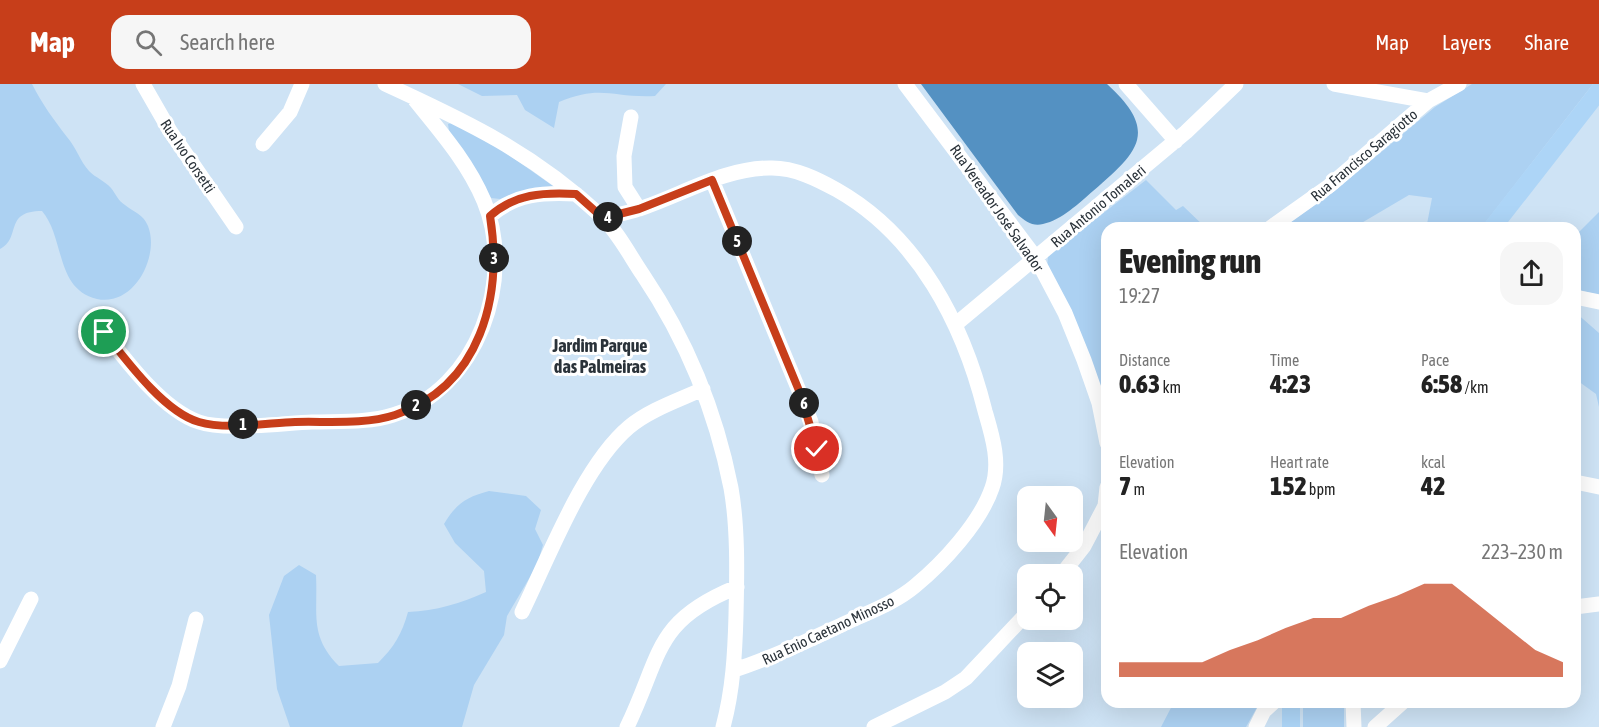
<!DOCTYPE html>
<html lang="en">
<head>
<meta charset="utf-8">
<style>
	body { margin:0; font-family:"Asap Condensed",sans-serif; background:#f6f6f6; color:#222; height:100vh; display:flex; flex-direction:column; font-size:22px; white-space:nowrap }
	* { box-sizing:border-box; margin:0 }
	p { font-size:20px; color:#767676 }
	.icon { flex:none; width:33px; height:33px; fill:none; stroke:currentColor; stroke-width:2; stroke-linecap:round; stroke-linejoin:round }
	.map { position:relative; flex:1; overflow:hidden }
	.panel { position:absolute; left:1101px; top:138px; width:480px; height:486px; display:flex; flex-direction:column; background:#fff; border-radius:18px; box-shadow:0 6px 24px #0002 }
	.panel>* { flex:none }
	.needle { width:39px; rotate:165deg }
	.buttons { position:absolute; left:1017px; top:402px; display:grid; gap:12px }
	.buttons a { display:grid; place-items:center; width:66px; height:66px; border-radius:12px; background:#fff; box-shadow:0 6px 24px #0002; font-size:30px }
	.pin { position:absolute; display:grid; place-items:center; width:51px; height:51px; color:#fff; margin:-26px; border:3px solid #fff; border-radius:50%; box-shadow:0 2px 6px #0007 }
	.km { position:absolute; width:30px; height:30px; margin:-15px; border-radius:50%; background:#222; color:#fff; font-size:16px; line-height:30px; text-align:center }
	.round { display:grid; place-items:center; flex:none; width:63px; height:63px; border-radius:18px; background:#f6f6f6 }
	.headline { display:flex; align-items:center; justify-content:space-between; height:102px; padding:0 18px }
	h1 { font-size:33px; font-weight:800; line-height:45px }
	.stats { display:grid; grid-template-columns:repeat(3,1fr); gap:9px; height:102px; padding:6px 18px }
	.stats div { display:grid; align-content:center }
	.stats b { font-size:26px; font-weight:800 }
	.stats small { font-size:16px; font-weight:400 }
	.stats p { font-size:16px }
	.chart { height:168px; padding:12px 18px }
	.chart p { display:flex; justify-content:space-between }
	.chart svg { width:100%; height:108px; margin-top:6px; fill:#c73e1a; opacity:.7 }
	header { display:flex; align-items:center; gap:36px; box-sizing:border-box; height:84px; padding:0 30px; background:#c73e1a; color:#fff }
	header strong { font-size:28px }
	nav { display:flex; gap:33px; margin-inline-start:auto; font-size:21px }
	.search { width:420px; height:54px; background:#f6f6f6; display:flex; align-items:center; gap:15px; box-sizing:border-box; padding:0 21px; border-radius:18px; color:#767676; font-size:22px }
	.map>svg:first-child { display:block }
	.green { fill:#acd1f2 }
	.water { fill:#5491c2 }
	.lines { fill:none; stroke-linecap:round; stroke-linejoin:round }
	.minor { stroke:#fff; stroke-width:15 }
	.major { stroke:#add5f7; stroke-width:18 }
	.route-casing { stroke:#fff; stroke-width:12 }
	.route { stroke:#c73e1a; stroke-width:8 }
	.labels { text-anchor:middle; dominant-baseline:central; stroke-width:6; stroke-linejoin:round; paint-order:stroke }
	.street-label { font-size:15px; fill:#2a3239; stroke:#fff }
	.quarter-label { font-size:18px; font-weight:bold; fill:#2a3239; stroke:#fff }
</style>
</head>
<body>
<header>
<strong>Map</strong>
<div class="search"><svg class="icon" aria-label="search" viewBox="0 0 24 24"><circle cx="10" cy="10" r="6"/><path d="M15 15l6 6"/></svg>Search here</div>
<nav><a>Map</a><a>Layers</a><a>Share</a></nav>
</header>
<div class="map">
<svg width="1599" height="643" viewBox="0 0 1599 643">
	<rect width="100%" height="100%" fill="#cee3f5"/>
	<path class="green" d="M0,0H32C42,20 54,36 67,53C76,63 80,77 89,87C96,94 105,97 111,104C116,110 118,117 125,121C135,129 143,130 148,142C160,172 134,223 97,215C55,205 65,154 42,127C3,127 22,154 0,165Z
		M458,0H666L655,12C611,14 602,0 559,18L554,44L525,26L517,11L482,12Z
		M1472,0H1593L1481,144H1422L1427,140L1432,114L1409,111L1353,144H1282L1336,106L1435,23Z
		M455,38L475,47L553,102L500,115L491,114L449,47L448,40Z
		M1146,96L1176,126L1183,122L1206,144H1107V332L1047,185L1048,172Z
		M1599,128V211L1575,205V152Z
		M1575,228L1599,249V323L1596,310L1578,297L1575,298Z
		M489,407L526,412L541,426L535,445L543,461L537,481L507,532L504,551L474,601L462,643H290L277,605L269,531L284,492L299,481L316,491C318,530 309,552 339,582L378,579C394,563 402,550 408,528C436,527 461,519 486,508L484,487L455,459L444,440C456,420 466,413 489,407Z
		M1174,618H1260L1246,643H1161Z
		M1303,618H1344V643H1303Z"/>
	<path class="water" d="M921,0H1107C1160,48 1138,68 1093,107C1079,119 1062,136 1043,140C1033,143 1025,137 1018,131Z"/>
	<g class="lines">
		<path class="minor" d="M143,0L170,47L236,143
			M385,0C468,38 533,69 601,132C618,148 630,172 643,191C686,255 716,328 731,404C738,444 737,489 736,531C735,569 733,606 723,643
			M905,0L1036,174L1065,229L1084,276L1099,319L1107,359
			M1126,0L1176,57
			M1334,0L1428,17
			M631,33L624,72L625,103L639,125
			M263,60L290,28L302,0
			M712,96L800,309L811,338L822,391
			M490,132C515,110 543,108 576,110
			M603,134C615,131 628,129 639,125C682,111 726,83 772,84C795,84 817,95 837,106C918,152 963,239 985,327C992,351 1001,379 992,404C980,439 943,479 915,502C896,518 872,527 850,537C811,555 774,573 734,586
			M1270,144L1329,102L1428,17L1459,0
			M1575,213L1599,218
			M956,240L1186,48L1236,0
			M104,248C126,277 163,326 199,338C224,347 283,339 312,338C338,337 368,339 393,331C478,306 516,194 484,117C468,79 441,48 415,16
			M1575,398L1599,403
			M1105,422L1107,403
			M1062,490L1084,462L1107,418
			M1575,523L1599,520
			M522,528C549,473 583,382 629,343C649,326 679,316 703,305
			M0,577L31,515
			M1353,618L1354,643
			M163,643L179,602L196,535
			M627,643C662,571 653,537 737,503
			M874,643L945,608L966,594L1028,528
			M1256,643L1264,627L1274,618
			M1375,643L1403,618"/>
		<path class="major" d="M1492,144L1599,7
			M1291,643V618"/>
	</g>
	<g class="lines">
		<g class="route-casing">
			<path id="route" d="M104,248C126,276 164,328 199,338C225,346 268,339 295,338C326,337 364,341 395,331C481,302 503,212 490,132C515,110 543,108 576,110L603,134L639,125L712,96L800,309L817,365"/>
		</g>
		<use href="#route" class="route"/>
	</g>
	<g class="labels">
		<g class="street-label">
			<text transform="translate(1364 71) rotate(-40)">Rua Francisco Saragiotto</text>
			<text transform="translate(188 72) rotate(56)">Rua Ivo Corsetti</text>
			<text transform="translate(1098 122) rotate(-40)">Rua Antonio Tomaleri</text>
			<text transform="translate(997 124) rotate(55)">Rua Vereador José Salvador</text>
			<text transform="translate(828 546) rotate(-25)">Rua Enio Caetano Minosso</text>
		</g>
		<g class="quarter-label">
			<text x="600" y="261">Jardim Parque<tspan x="600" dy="21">das Palmeiras</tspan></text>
		</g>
	</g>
</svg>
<div class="buttons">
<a><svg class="needle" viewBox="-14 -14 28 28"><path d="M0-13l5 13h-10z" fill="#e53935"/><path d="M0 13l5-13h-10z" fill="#767676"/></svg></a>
<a><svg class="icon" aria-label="locate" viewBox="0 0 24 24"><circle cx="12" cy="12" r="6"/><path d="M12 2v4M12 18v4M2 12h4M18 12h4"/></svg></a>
<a><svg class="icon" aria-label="layers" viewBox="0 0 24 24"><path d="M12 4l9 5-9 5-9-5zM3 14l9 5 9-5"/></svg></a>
</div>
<div class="pin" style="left:104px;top:248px;background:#1e9e55"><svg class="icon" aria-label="arrive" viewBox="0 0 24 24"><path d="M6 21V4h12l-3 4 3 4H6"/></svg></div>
<div class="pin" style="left:817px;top:365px;background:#d93025"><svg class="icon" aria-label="check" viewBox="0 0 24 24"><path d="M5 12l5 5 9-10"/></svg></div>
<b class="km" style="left:243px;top:340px">1</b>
<b class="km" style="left:416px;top:321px">2</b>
<b class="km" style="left:494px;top:174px">3</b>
<b class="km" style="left:608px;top:133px">4</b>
<b class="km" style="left:737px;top:157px">5</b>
<b class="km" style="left:804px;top:319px">6</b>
<section class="panel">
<div class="headline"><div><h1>Evening run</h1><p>19:27</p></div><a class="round"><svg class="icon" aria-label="share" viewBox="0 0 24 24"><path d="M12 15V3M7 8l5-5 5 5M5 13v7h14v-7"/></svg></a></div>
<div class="stats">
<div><p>Distance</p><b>0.63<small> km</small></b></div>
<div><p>Time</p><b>4:23</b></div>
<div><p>Pace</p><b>6:58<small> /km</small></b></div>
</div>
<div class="stats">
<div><p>Elevation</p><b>7<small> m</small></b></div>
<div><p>Heart rate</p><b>152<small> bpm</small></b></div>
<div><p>kcal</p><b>42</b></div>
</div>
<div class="chart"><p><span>Elevation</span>223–230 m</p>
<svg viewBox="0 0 160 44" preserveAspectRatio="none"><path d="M0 44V38L10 38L20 38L30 38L40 33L50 29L60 24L70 20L80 20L90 15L100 11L110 6L120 6L130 15L140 24L150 33L160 38V44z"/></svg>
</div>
</section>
</div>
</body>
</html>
